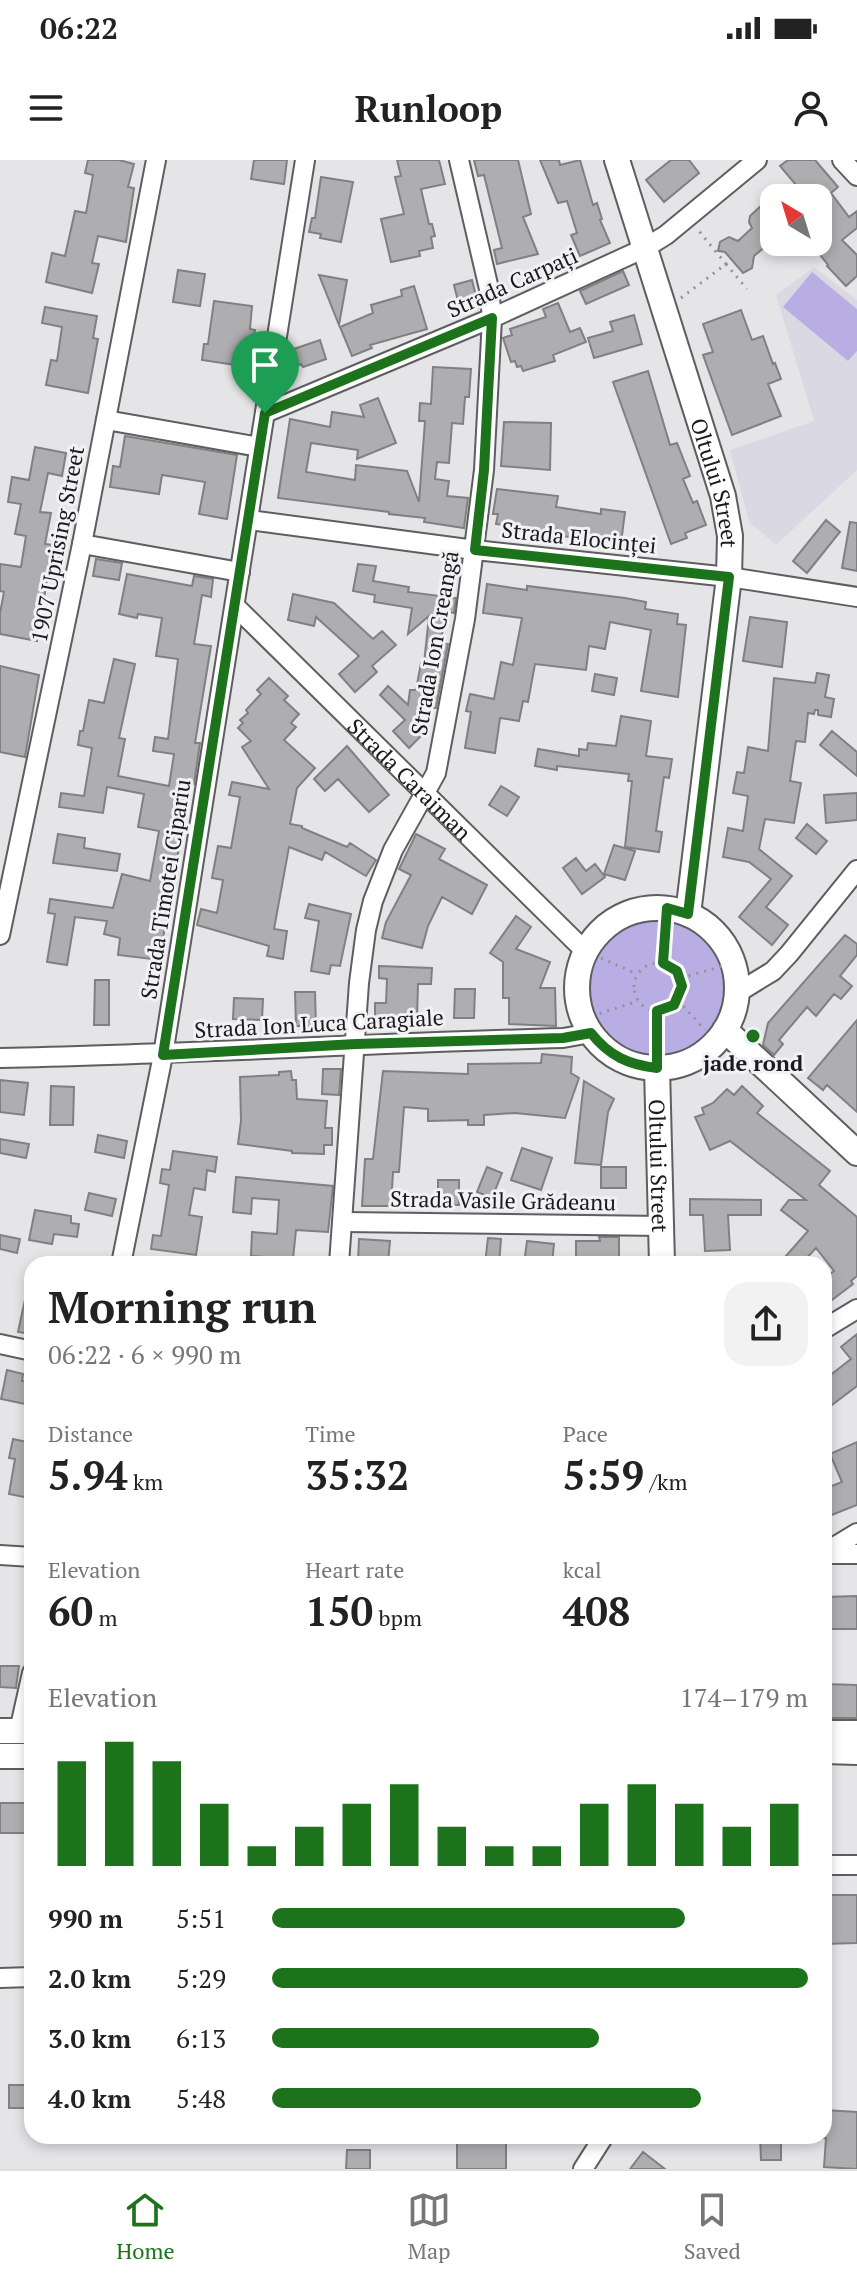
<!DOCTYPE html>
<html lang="en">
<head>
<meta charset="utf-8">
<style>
	body { margin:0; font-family:"PT Serif",serif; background:#f2f2f2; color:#222; height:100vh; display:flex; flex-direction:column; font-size:30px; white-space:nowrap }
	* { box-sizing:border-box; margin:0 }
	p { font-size:26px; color:#767676 }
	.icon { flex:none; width:44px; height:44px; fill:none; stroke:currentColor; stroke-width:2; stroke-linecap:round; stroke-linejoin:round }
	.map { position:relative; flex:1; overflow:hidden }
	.drawer { position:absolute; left:24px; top:1096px; width:808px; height:888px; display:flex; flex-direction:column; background:#fff; border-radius:24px; box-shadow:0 4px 12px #0003 }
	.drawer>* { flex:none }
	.needle { width:52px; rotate:322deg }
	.buttons { position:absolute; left:760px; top:24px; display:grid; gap:16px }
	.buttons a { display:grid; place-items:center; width:72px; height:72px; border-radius:16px; background:#fff; box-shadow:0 4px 12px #0003; font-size:40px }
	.pin { position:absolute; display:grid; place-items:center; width:68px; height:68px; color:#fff; margin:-82px -34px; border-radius:50% 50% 50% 0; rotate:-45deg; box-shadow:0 0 8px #0007 }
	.pin .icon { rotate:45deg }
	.round { display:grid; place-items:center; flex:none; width:84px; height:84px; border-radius:24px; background:#f2f2f2 }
	.summary { display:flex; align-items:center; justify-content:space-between; height:136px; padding:0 24px }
	h1 { font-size:44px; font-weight:600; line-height:60px }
	.figures { display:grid; grid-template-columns:repeat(3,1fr); gap:12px; height:136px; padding:8px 24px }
	.figures div { display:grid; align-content:center }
	.figures b { font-size:40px; font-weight:600 }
	.figures small { font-size:22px; font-weight:400 }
	.figures p { font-size:22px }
	.chart { height:224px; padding:16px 24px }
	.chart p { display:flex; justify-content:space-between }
	.chart svg { width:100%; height:144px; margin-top:8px; stroke:#1d721c; stroke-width:6 }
	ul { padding:0 24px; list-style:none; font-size:26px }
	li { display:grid; grid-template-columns:128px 96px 1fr; align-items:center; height:60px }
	li i { height:20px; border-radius:10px; background:#1d721c }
	.status { display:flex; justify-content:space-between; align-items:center; height:56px; padding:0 40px; background:#fff; direction:ltr }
	.status svg { height:22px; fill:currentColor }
	header { display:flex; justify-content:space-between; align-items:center; height:104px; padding:0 24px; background:#fff; font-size:36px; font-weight:600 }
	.tab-bar { display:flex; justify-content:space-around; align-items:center; height:112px; border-top:2px solid #e0e0e0; background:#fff; font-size:22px; color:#767676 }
	.tab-bar a { display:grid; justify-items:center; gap:4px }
	.tab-bar .on { color:#1d721c }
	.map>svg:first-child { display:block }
	.built { fill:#dad9e3 }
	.green { fill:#b8aee4 }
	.building { fill:#aeadb0; stroke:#808083; stroke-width:2 }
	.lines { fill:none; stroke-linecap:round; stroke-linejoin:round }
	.minor-casing { stroke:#5e5e61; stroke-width:22 }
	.major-casing { stroke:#5e5e61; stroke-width:28 }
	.path { stroke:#939396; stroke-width:3; stroke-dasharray:2 6; stroke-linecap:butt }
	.minor { stroke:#fff; stroke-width:18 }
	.major { stroke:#fff; stroke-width:24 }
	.route-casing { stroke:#fff; stroke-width:16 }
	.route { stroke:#1d721c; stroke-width:10 }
	.poi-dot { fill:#1d721c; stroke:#f2f2f5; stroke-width:3 }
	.labels { text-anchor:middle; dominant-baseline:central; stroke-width:6; stroke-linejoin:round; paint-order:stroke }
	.street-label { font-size:22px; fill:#1b1b1c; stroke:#f2f2f5 }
	.poi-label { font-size:22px; font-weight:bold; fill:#1b1b1c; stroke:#f2f2f5 }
</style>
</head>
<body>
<div class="status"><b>06:22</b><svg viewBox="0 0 49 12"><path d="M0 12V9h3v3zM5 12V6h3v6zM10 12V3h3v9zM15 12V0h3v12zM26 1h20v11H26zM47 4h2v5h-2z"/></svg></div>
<header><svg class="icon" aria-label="menu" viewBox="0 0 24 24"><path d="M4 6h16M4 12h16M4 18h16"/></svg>Runloop<svg class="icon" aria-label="person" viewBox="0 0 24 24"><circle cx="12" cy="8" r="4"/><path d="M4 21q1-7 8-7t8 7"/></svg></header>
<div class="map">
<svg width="857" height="2009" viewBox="0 0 857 2009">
	<rect width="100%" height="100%" fill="#e5e5e8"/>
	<path class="built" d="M814,107L857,140V310L776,385L749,362L730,290L814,261L776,135Z"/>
	<path class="green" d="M812,112L857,149V191L848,201L783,147Z
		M577 828a80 80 0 1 1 160 0a80 80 0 1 1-160 0Z"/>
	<path class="building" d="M88,0H119L134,4L128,27L134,28L126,82L98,76L92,103L99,104L92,133L46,122L52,93L65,96L75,51L86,53L93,15L85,13Z
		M254,0H287L284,24L251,19Z
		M397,0H439L445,24L421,29L429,64H432L435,76L431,77L433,88L419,91L420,96L391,102L381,59L404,54L395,17L401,16Z
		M474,0H518L531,54L523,57L538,94L497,104L494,90L502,88L484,15L478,16Z
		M540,0H559L560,5L580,0L593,45L597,43L602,59L600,60L610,83L580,96L571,75L577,73L567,41L558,43Z
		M671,0H689L699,13L664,42L646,20Z
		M788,0H815L838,27L831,33L849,57L857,51V68L842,80L857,95V116L846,126L827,106L828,105L810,82H818V38H807L780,6Z
		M321,17L353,22L341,82L320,78L321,74L309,72L312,58H315Z
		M762,45L774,50V90L765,87L754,96L752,108L743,113L725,92L718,91L720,82L729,77L738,81L752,68L749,62L750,56Z
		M178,110L205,114L200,146L173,142Z
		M623,111L629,125L586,144L580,131Z
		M319,115L347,120L339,165Z
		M472,120L479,148L461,153L454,125Z
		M414,126L427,169L370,185L372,188L352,196L340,167L373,153L371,145L402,136L401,130Z
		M214,141L252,146L250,169L255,170L249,207L202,200L204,184H208Z
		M558,143L570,172L580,168L586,182L553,195L555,201L523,211L521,206L517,207L515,201L511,202L503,178L512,175L510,169L546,157L543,149Z
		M45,147L97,156L93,178L98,179L88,233L46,225L51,200L57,201L62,167L42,163Z
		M741,150L752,180L763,176L773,204L775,203L781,219L768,224L781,256L732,275L703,195L713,192L703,164Z
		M634,155L642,184L594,198L588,178L613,171L610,162Z
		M320,180L326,199L303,207L301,204L296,206L291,190Z
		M433,207L471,209L469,237H465L463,264L452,263L449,303L437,302L435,319L449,321L447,336L468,338L464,368L424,362L425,358L389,354V352L278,338L290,259L330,267L332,252L364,257L360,245L378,238L396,283L357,299L358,290L311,283L306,312L355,320L356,305L407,311L419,342L425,261H419L420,243L431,244Z
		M648,211L670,285L677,283L690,316L683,319L693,343L697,341L706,365L685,373L687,378L671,384L613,222Z
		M504,262L551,263L550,310L501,306Z
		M125,276L237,295L227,359L199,354L205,322L162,315L159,334L110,327L113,306L120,307Z
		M35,287L66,293L62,316L48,313L40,352L51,353L45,384L62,386L58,410L49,408L37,481L0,474V453L4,432L0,431V404L21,407L26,376L15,374L21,344L8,342L12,317L29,320Z
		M497,329L558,336L556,347L601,354V349L625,352L621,383L561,376L562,373L496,364L498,354H493Z
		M826,360L840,372L807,413L793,401Z
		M850,362L857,363V411L842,408Z
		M96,399L122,403L119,420L93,416Z
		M358,404L376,406L373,421L409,427L408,432L456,438L454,453L445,451L441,483L448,484L436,548L424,547L421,568L425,572L409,588L393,571L405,560L380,535L388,526L408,545L410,530H416L421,503H424L429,456L408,474L412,448L374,442L375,435L353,431Z
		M127,414L192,426L194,416L213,419L211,437L202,435L194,484L211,486L195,583H200L194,624L191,623L172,726L175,727L172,740L163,738L156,764L165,766L160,800L118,795L120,778L104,774L107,761L75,757L67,805L47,802L55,754L48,753L50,739L113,748L122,714L150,721L159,671L138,667L144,634L107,627L103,653L59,647L61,633L84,636L92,588L78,585L80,571H83L89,540L104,543L114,499L135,504L119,578L125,579L118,616L169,626L174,594L153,591L155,577L168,579L178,499L156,496L162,458L138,454L137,458L119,454Z
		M487,424L527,430V426L625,438L646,442L645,449L678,454L677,464L686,465L678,537L641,531L651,470L610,462L605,489L589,486L586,510L535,504L528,542L523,541L519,561L500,558L495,593L465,588L471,552L466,551L470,534L494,539L501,502L513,505L522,458L483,453Z
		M293,434L334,443L373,479L382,471L396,485L372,506L377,512L355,532L339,514L359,496L316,457L314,466L288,460Z
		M750,457L787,462L782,507L743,501Z
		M0,506L39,515L25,597L0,592Z
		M817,513L829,515L825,537L834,539L831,557L818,555V550H815L814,554L808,553L805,582L796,581L790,621L801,623L794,663L765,659L759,689L792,716L766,747L788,765L772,785L739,757L771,719L749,702L723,697L728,668L743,671L748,636L733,633L737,612L744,613L748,587L768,591L774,518L815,523Z
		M595,514L617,518L614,535L592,531Z
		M269,518L288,536L284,540L299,554L291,563L296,567L284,580L315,608L297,628L290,664L302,666V668L347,687L350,683L376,700L366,716L325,692L322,700L289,687L274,769L287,771L283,799L267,796L269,786L197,765L201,749L217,753L223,720L212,718L218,686L231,688L240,637L229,635L232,622L269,629L242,587L251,581L238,568L243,563L240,560L248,553L246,550L261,534L257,530Z
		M621,556L651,561L646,596L672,599L669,618L664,617L656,671L662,672L659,692L625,687L632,621H628L629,614L557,606V610L535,606L538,589L579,596V589L587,590L588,583L616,586Z
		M832,571L857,592V616L820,585Z
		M347,586L389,635L369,652L338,619L325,631L314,619Z
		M501,626L519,637L507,656L489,645Z
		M857,633V660L826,663L824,635Z
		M807,664L827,681L816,694L796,678Z
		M58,674L85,678L84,688L120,694L117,711L53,703Z
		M416,674L445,689L439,699L487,725L472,754L442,737L428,766L422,788L382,778L386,762L411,715L399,709Z
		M614,685L635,691L625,720L604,714Z
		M576,698L586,711L595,704L605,717L582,734L563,708Z
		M309,744L351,754L340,806L331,805L329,814L311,811L319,761L305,758Z
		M516,756L531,767L516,789L550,802L540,828H555L556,866L509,864V838H503V802L490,793Z
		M845,775L857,784V795L840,816L852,826L841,839L834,834L816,856L807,847L779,880L783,884L774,895L763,885L768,863Z
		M379,806L432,808L431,824H418L417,860L375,859V843H386L387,819L379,818Z
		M95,820H109V865H94Z
		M455,829H475L474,858H454Z
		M295,832H315L316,866H296Z
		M234,838L263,839L262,860L233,859Z
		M857,860V952L827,925L823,930L808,918Z
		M542,894L572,897L571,913L579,918L565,958L515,953L484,955V965H468V960L428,961V949L404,947L399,1012H393L391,1046H362L365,999H373L383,911L468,914V904L541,903Z
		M323,909H341L339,935L322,934Z
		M291,911L292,920H296L297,939L327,941L325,968H332V985H324V994L292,993V991L238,984L241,961L240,917L279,915V912Z
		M0,920L28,923L24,955L0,952Z
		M584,921L614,939L608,952L601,1005L575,1003Z
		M51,926L74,927L73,965H50Z
		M742,926L763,946L757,953L830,1011L819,1025L857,1057V1116L851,1121L853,1124L824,1146V1118L834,1111L816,1088L801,1104H795L786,1096L808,1071L781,1050L789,1040H806L730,981L710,990L695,957L704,954L702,948L713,943L727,929L734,935Z
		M98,975L127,981L124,998L95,992Z
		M0,979L29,984L26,998L0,993Z
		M522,988L552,998L541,1030L511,1020Z
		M173,991L217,997L215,1012L207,1010L205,1030L194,1028L189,1055L202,1057L196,1095L151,1089L153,1075L161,1076L169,1025L160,1023L162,1009L170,1010Z
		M487,1007L502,1013L492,1038L477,1032Z
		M601,1007H626V1028H601Z
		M236,1017L333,1026L328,1072L296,1070L293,1099L251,1096L252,1072L277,1074L279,1040L252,1038L251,1054L233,1052Z
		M438,1020H459V1045H438Z
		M89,1033L116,1039L112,1056L85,1050Z
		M690,1039L761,1040V1055H728L730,1090L705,1091L703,1055H690Z
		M35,1050L71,1056V1063L79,1064L77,1077L54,1074L52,1084L29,1080Z
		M0,1075L20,1079L17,1093L0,1089Z
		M599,1077H619V1101L610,1102V1104H576V1081H600Z
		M488,1078L501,1079L499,1104H485Z
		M359,1079L390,1081L388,1103L358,1101Z
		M527,1081L554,1084L552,1104H524Z
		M26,1135H32V1174L18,1172Z
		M857,1174V1226L824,1251V1220L851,1199L841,1187Z
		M7,1210L23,1214L22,1221L32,1222L30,1245L1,1239Z
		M13,1279L32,1283V1335L29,1338L9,1334L15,1299L9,1298Z
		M857,1282V1345L824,1358V1329L842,1322L830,1294Z
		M857,1436V1469H824V1437Z
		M0,1506H19L16,1528L0,1527Z
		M824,1524L857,1525V1558H824Z
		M0,1643H26V1673H0Z
		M824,1735H857V1783L824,1784Z
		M9,1925H32V1948H9Z
		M824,1950L857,1952V2009L824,2007L826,1978H824Z
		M457,1976H506V2009H457Z
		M760,1976H781V2000H761Z
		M347,1990H370V2009H346Z
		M643,1992L665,2009H630Z"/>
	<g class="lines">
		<g class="minor-casing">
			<g id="minor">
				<path d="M842,0L857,16"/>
				<path d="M265,253L492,158L645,88L666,75L757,0"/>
				<path d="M106,260L259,287"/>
				<path d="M249,360L475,390L729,417L857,437"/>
				<path d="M82,384L240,412"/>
				<path id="s1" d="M235,446L585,791"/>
				<path d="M0,775L82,384L156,0"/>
				<path d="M737,833L773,811L789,794L857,710"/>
				<path d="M0,898C188,894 375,883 563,878L591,873"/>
				<path d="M343,1062L662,1066"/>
				<path d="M121,1104L163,895L305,0"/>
				<path d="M339,1104L359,823L366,770L373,741L393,690L436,613L465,459L484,310L492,158L489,129L459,0"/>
				<path d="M824,1169L857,1149"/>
				<path d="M0,1184L32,1191"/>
				<path d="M824,1393L857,1373"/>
				<path d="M824,1394H857"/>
				<path d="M0,1395L32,1397"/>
				<path d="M19,1571L32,1513"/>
				<path d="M824,1705H857"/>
				<path d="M0,1818L32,1817"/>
				<path d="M583,2009L604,1976"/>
			</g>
		</g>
		<g class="major-casing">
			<g id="major">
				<path id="s2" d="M617,0L723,336L730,376L729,417L688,754"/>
				<circle cx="657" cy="828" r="80"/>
				<path d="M725,870L857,993"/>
				<path id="s3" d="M657,908L662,1104"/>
				<path d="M0,1571H32"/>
				<path d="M824,1573H857"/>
				<path d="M824,1591L857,1592"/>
				<path d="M0,1596H32"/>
			</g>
		</g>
		<path class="path" d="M726,104L747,129
			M681,138L726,104L699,71
			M601,798L637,814
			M634 827a24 24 0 1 1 48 0a24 24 0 1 1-48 0Z
			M663,803L667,748
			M681,818L733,803
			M678,840L705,870
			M657,851V888
			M592,856L638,841"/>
		<use href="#minor" class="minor"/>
		<use href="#major" class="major"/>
	</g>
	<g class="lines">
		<g class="route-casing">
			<path id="route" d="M492,158L484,310L475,390L729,417L688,754L667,748L663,803L677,811L682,826L674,845L657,851V908C629,905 609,896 591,873L563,878L356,884L163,895L265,253Z"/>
		</g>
		<use href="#route" class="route"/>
	</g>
	<circle class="poi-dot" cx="753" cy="876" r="8"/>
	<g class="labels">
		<g class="street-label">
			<text transform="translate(512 122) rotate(-24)">Strada Carpați</text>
			<text stroke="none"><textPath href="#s2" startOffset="338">Oltului Street</textPath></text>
			<text transform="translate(579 377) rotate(6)">Strada Elocinței</text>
			<text transform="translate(57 384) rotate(-79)">1907 Uprising Street</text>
			<text transform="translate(434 483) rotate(-80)">Strada Ion Creangă</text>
			<text stroke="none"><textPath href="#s1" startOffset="246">Strada Caraiman</textPath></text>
			<text transform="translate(165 729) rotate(-81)">Strada Timotei Cipariu</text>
			<text transform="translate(319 863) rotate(-3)">Strada Ion Luca Caragiale</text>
			<text stroke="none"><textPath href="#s3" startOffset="98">Oltului Street</textPath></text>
			<text transform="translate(503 1040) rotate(1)">Strada Vasile Grădeanu</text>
		</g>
		<g class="poi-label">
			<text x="753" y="902">jade rond</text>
		</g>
	</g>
</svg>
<div class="buttons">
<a><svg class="needle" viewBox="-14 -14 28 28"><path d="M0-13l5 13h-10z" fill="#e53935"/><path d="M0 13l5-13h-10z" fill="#767676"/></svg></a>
</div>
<div class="pin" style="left:265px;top:253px;background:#1e9e55"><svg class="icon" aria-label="arrive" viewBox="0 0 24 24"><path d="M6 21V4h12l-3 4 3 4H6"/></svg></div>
<section class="drawer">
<div class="summary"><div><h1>Morning run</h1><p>06:22 · 6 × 990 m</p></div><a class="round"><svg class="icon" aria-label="share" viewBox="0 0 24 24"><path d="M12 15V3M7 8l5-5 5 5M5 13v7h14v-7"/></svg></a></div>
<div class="figures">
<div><p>Distance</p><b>5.94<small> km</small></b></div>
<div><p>Time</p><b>35:32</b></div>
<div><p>Pace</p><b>5:59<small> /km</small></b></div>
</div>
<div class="figures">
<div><p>Elevation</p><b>60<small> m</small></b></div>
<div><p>Heart rate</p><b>150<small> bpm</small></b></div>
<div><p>kcal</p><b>408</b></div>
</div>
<div class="chart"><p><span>Elevation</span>174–179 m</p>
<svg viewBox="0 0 160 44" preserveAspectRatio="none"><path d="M5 44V12M15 44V6M25 44V12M35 44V25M45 44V38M55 44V32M65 44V25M75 44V19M85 44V32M95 44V38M105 44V38M115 44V25M125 44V19M135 44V25M145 44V32M155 44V25"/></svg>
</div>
<ul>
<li><b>990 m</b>5:51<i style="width:77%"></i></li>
<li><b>2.0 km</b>5:29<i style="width:100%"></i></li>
<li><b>3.0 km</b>6:13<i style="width:61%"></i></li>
<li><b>4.0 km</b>5:48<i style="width:80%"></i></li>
</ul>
</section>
</div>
<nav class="tab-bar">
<a class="on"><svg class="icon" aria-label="home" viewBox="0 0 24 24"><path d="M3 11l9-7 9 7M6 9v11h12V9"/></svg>Home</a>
<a><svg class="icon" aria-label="map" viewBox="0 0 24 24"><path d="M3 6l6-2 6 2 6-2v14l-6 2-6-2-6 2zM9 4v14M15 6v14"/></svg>Map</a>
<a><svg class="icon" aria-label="saved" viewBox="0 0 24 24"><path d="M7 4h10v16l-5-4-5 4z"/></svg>Saved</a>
</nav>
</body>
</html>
